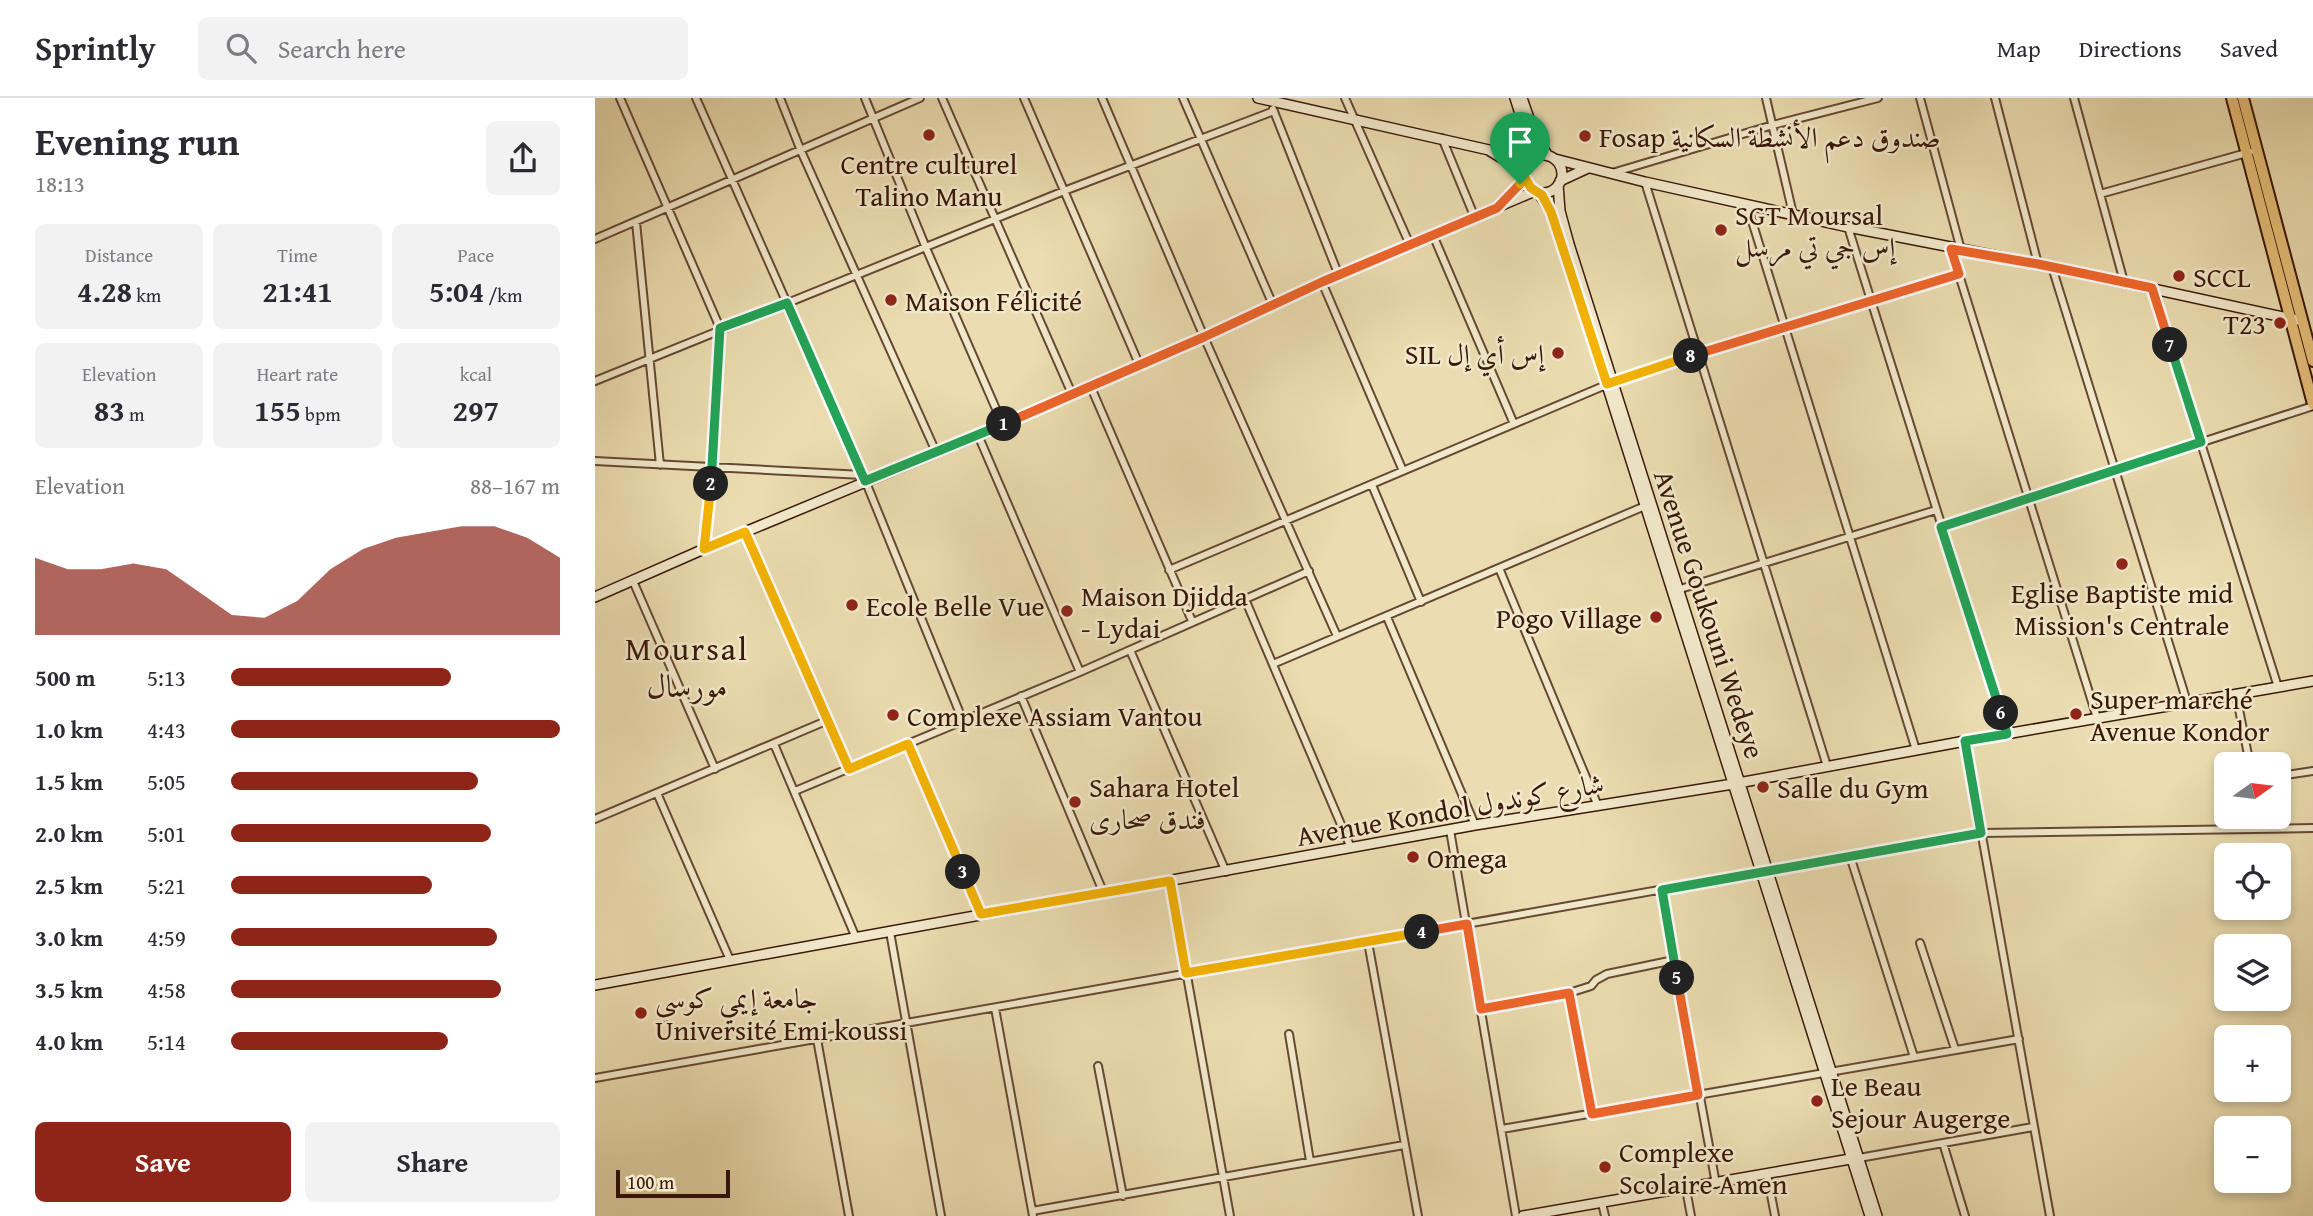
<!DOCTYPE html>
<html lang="en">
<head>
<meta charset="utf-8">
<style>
	body { margin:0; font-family:"Gentium Book Plus",Amiri,serif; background:#f2f2f3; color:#2b2b33; height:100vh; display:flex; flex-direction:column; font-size:26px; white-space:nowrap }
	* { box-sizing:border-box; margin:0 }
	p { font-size:23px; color:#7c7c81 }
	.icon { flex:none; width:38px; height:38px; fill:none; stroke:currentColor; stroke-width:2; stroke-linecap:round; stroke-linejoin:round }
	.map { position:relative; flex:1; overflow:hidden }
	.side { display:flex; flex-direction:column; background:#fff; width:595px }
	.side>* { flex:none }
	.needle { width:46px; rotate:76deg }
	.controls { position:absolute; left:1619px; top:654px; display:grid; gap:14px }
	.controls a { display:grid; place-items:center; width:77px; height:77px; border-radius:10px; background:#fff; box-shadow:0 4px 10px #0003; font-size:35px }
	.scale { position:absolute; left:21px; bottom:18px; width:114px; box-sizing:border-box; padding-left:7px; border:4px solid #391809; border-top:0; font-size:19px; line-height:24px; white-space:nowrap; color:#391809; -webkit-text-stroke:5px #f2e9cc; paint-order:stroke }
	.pin { position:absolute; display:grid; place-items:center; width:60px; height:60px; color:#fff; margin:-72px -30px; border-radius:50% 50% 50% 0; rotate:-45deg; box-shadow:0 0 7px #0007 }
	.pin .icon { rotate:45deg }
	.km { position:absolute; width:35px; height:35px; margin:-18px; border-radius:50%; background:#222; color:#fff; font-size:19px; line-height:35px; text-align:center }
	.round { display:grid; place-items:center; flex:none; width:74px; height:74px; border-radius:10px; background:#f2f2f3 }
	.overview { display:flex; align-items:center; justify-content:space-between; height:119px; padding:0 35px }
	h1 { font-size:38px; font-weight:700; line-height:52px }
	.stats { display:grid; grid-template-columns:repeat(3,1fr); gap:10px; height:119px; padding:7px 35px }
	.stats div { display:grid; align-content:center; border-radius:10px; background:#f2f2f3; text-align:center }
	.stats b { font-size:30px; font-weight:700 }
	.stats small { font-size:19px; font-weight:400 }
	.stats p { font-size:19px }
	.chart { height:196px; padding:14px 35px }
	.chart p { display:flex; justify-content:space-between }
	.chart svg { width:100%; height:126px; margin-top:7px; fill:#8f2418; opacity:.7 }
	.primary-button { display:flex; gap:14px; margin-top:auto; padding:14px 35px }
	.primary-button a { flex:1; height:80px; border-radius:10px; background:#8f2418; color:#fff; font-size:28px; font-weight:700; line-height:80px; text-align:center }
	.primary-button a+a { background:#f2f2f3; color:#2b2b33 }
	ul { padding:0 35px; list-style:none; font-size:23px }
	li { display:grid; grid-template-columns:112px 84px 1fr; align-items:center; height:52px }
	li i { height:18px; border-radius:9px; background:#8f2418 }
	header { display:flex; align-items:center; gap:42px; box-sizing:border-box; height:98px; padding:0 35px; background:#fff; border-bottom:2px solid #e1e1e2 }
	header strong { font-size:33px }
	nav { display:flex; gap:38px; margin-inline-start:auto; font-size:24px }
	.search { width:490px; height:63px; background:#f2f2f3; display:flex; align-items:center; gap:18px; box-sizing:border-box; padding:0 24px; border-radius:10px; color:#7c7c81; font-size:26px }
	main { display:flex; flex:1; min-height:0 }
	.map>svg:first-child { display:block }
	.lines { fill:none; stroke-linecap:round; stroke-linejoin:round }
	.street-casing { stroke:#664933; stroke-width:10 }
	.secondary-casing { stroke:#391809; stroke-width:12 }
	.primary-casing { stroke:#391809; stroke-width:14 }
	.street { stroke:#f2e9cc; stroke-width:6 }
	.secondary { stroke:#f2e9cc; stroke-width:9 }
	.primary { stroke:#e6be78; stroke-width:10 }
	.split-1-casing { stroke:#fff; stroke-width:14 }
	.split-2-casing { stroke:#fff; stroke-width:14 }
	.split-3-casing { stroke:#fff; stroke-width:14 }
	.split-4-casing { stroke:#fff; stroke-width:14 }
	.split-5-casing { stroke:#fff; stroke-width:14 }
	.split-6-casing { stroke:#fff; stroke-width:14 }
	.split-7-casing { stroke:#fff; stroke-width:14 }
	.split-8-casing { stroke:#fff; stroke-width:14 }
	.split-9-casing { stroke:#fff; stroke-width:14 }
	.split-1 { stroke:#f0652b; stroke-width:9 }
	.split-2 { stroke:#22a559; stroke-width:9 }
	.split-3 { stroke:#f5b400; stroke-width:9 }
	.split-4 { stroke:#f5b400; stroke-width:9 }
	.split-5 { stroke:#f0652b; stroke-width:9 }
	.split-6 { stroke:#22a559; stroke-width:9 }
	.split-7 { stroke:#22a559; stroke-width:9 }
	.split-8 { stroke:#f0652b; stroke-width:9 }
	.split-9 { stroke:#f5b400; stroke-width:9 }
	.poi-dot { fill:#8f2418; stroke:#f2e9cc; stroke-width:2.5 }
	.labels { text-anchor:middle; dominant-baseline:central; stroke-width:5; stroke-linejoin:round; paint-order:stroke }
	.poi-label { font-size:28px; fill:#391809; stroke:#f2e9cc; text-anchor:start }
	.street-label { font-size:28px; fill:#391809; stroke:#f2e9cc }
	.quarter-label { font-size:32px; letter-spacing:2px; fill:#391809; stroke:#f2e9cc }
</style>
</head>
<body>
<header>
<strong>Sprintly</strong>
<div class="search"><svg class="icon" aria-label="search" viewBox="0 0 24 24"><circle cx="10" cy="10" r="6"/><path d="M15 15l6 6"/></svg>Search here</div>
<nav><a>Map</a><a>Directions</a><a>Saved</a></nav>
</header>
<main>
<section class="side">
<div class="overview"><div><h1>Evening run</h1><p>18:13</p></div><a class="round"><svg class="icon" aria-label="share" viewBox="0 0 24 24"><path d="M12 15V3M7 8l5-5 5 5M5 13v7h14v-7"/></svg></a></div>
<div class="stats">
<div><p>Distance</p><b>4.28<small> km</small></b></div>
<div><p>Time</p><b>21:41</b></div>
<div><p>Pace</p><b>5:04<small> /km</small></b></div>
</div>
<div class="stats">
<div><p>Elevation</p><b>83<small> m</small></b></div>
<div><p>Heart rate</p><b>155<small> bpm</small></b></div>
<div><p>kcal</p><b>297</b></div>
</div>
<div class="chart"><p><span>Elevation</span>88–167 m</p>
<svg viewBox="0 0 160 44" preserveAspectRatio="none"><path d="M0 44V17L10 21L20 21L30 19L40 21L50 29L60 37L70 38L80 32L90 21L100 14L110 10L120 8L130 6L140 6L150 10L160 17V44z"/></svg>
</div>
<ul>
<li><b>500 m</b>5:13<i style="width:67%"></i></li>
<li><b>1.0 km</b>4:43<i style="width:100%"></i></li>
<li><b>1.5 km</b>5:05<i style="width:75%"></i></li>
<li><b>2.0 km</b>5:01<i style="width:79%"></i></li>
<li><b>2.5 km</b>5:21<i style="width:61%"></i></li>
<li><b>3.0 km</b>4:59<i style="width:81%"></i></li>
<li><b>3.5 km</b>4:58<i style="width:82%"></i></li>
<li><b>4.0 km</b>5:14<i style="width:66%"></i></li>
</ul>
<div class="primary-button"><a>Save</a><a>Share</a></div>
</section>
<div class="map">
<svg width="1718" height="1118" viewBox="0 0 1718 1118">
	<rect width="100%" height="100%" fill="#ebddb1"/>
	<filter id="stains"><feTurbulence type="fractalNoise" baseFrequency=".00286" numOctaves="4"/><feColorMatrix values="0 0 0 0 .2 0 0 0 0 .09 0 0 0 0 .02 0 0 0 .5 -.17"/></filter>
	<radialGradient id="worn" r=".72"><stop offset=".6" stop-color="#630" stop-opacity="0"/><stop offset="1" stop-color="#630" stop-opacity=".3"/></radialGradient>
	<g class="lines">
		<g class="street-casing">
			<path id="street" d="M25,0L125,230L118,370L109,451
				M101,0L268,377L368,623
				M185,0L206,53L341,354
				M270,0L331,150L408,327
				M347,0L477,296
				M429,0L544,266
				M507,0L609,239L742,538
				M588,0L678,207
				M750,0L815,147
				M1171,0L1198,116
				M1325,0L1366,152
				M1400,0L1443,166
				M1479,0L1529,184
				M678,11L744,178
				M847,40L880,120
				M1017,75L1178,27L1283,0
				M1050,84L1232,668
				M1505,96L1655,54
				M1152,107L1321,652
				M41,124L65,367
				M1253,129L1412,636
				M838,137L919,326
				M0,141L325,0
				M1356,151L1502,620
				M1457,169L1592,604
				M727,184L808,373
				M1557,190L1683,589
				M0,283L469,93L679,13
				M495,287L597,523
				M383,337L485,574
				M0,363L268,377
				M777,387L826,504
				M1346,429L1718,308
				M150,434L254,671
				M904,470L1003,708
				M574,472L1018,284L1364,176
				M38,483L120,671
				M1082,492L1341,412
				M650,501L756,750
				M792,519L880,727
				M535,552L631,774
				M678,566L1050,408
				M1641,596L1655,667
				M426,598L509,796
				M1370,643L1455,1118
				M179,646L261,840
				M313,646L386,816
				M1684,678L1718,673
				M200,693L485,574L714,473
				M62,695L135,862
				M1665,719L1667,731
				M0,721L231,623
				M855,732L921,1118
				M1255,758L1319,959
				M575,783L635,1118
				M1067,792L1121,1086
				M295,834L346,1118
				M773,844L823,1118
				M1325,845L1360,951
				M974,895L997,1016
				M400,910L438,1118
				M886,911L974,895L996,888L1001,882L1012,876L1079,862
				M694,936L715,1063
				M222,941L254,1118
				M503,968L528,1098
				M0,980L1386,735L1718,730
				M907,1031L1424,941
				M1348,1045L1370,1118
				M1264,1060L1438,1029
				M1172,1076L1180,1118
				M1091,1091L1096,1118
				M1007,1105L1010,1118
				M437,1113L809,1047"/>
		</g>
		<g class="secondary-casing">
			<path id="secondary" d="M663,0L894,52L914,54L934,64
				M920,0L931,35L936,61
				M927,0L939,35L953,58
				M908,52L923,46L931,35
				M895,53L930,74
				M929 76a19 19 0 1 1 38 0a19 19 0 1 1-38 0Z
				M960,61L1050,84L1253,129L1443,166L1702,222
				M965,83L993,70
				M963,87L965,113L974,146L1282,1118
				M943,94L956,114L968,148L1275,1118
				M902,109L930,81
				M0,499L109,451L408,327L609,239L727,184L940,93
				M0,887L880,727L1138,686L1370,643L1718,583
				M928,1118L1261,1060"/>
		</g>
		<g class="primary-casing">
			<path id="primary" d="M1637,0L1718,306
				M1648,0L1718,263"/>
		</g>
		<use href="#street" class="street"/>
		<use href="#secondary" class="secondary"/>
		<use href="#primary" class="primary"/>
	</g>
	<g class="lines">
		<g class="split-1-casing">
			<path id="split-1" d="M409,326L609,239L727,184L902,110L925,86"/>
		</g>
		<g class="split-2-casing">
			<path id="split-2" d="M116,386L125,230L192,205L270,383L409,326"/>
		</g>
		<g class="split-3-casing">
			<path id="split-3" d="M116,386L109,451L150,434L254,671L313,646L368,774"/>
		</g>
		<g class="split-4-casing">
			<path id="split-4" d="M368,774L386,816L575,783L591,875L827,834"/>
		</g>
		<g class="split-5-casing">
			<path id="split-5" d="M827,834L872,826L886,911L974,895L997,1016L1103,997L1082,880"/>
		</g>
		<g class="split-6-casing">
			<path id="split-6" d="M1082,880L1067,792L1386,735L1370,643L1412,636L1406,615"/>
		</g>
		<g class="split-7-casing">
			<path id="split-7" d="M1406,615L1346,429L1606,344L1575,247"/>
		</g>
		<g class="split-8-casing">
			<path id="split-8" d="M1096,258L1364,176L1356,151L1443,166L1557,190L1575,247"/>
		</g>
		<g class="split-9-casing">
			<path id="split-9" d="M925,86L930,80L936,90L947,97L956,114L1012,286L1096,258"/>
		</g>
		<use href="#split-1" class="split-1"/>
		<use href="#split-2" class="split-2"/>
		<use href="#split-3" class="split-3"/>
		<use href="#split-4" class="split-4"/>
		<use href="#split-5" class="split-5"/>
		<use href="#split-6" class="split-6"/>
		<use href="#split-7" class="split-7"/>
		<use href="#split-8" class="split-8"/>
		<use href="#split-9" class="split-9"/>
	</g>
	<g class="poi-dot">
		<circle cx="334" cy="37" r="7"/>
		<circle cx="990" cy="38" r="7"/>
		<circle cx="1126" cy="132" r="7"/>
		<circle cx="1584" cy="178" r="7"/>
		<circle cx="296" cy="202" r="7"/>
		<circle cx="1685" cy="225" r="7"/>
		<circle cx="963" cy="255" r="7"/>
		<circle cx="1527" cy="466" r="7"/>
		<circle cx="257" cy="507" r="7"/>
		<circle cx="472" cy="513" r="7"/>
		<circle cx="1061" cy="519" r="7"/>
		<circle cx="1481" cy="616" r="7"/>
		<circle cx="298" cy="617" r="7"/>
		<circle cx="1168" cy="689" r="7"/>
		<circle cx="480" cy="704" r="7"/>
		<circle cx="818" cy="759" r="7"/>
		<circle cx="46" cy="915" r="7"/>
		<circle cx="1222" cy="1003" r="7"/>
		<circle cx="1010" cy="1069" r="7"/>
	</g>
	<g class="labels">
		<g class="poi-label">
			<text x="1004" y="38">Fosap صندوق دعم الأنشطة السكانية</text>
			<text x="334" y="65" text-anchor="middle">Centre culturel<tspan x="334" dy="32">Talino Manu</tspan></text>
			<text x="1140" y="116">SGT Moursal<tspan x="1140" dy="32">إس جي تي مرسل</tspan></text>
			<text x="1598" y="178">SCCL</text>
			<text x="310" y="202">Maison Félicité</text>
			<text x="1671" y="225" text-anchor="end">T23</text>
			<text x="949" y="255" text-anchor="end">SIL إس أي إل</text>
			<text x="1527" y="494" text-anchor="middle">Eglise Baptiste mid<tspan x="1527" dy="32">Mission's Centrale</tspan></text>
			<text x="486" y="497">Maison Djidda<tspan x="486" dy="32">- Lydai</tspan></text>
			<text x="271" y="507">Ecole Belle Vue</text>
			<text x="1047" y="519" text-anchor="end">Pogo Village</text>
			<text x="1495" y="600">Super marché<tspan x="1495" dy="32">Avenue Kondor</tspan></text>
			<text x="312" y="617">Complexe Assiam Vantou</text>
			<text x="494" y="688">Sahara Hotel<tspan x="494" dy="32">فندق صحارى</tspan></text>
			<text x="1182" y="689">Salle du Gym</text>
			<text x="832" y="759">Omega</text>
			<text x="60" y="899">جامعة إيمي كوسي<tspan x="60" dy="32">Université Emi koussi</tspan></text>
			<text x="1236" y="987">Le Beau<tspan x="1236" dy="32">Sejour Augerge</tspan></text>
			<text x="1024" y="1053">Complexe<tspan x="1024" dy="32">Scolaire Amen</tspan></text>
		</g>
		<g class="street-label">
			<text transform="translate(1115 516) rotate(72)">Avenue Goukouni Wedeye</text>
			<text transform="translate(855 711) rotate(-10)">Avenue Kondol شارع كوندول</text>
		</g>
		<g class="quarter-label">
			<text x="92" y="550">Moursal<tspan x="92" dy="37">مورسال</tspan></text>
		</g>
	</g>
	<rect width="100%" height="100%" filter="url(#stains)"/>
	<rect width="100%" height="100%" fill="url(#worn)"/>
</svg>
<div class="controls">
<a><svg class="needle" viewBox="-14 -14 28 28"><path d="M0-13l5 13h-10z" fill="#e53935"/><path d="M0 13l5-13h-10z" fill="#7c7c81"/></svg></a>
<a><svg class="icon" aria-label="locate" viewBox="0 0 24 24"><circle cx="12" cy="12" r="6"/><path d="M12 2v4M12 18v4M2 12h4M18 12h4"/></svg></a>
<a><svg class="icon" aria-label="layers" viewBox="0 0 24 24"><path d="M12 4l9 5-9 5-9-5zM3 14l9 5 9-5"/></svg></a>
<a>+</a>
<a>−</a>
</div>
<div class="scale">100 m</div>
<div class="pin" style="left:925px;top:86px;background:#1e9e55"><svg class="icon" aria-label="arrive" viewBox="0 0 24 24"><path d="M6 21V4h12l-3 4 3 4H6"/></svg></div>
<b class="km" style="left:409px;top:326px">1</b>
<b class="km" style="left:116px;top:386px">2</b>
<b class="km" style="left:368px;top:774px">3</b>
<b class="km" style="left:827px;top:834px">4</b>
<b class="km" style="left:1082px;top:880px">5</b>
<b class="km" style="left:1406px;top:615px">6</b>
<b class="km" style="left:1575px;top:247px">7</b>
<b class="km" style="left:1096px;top:258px">8</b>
</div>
</main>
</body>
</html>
